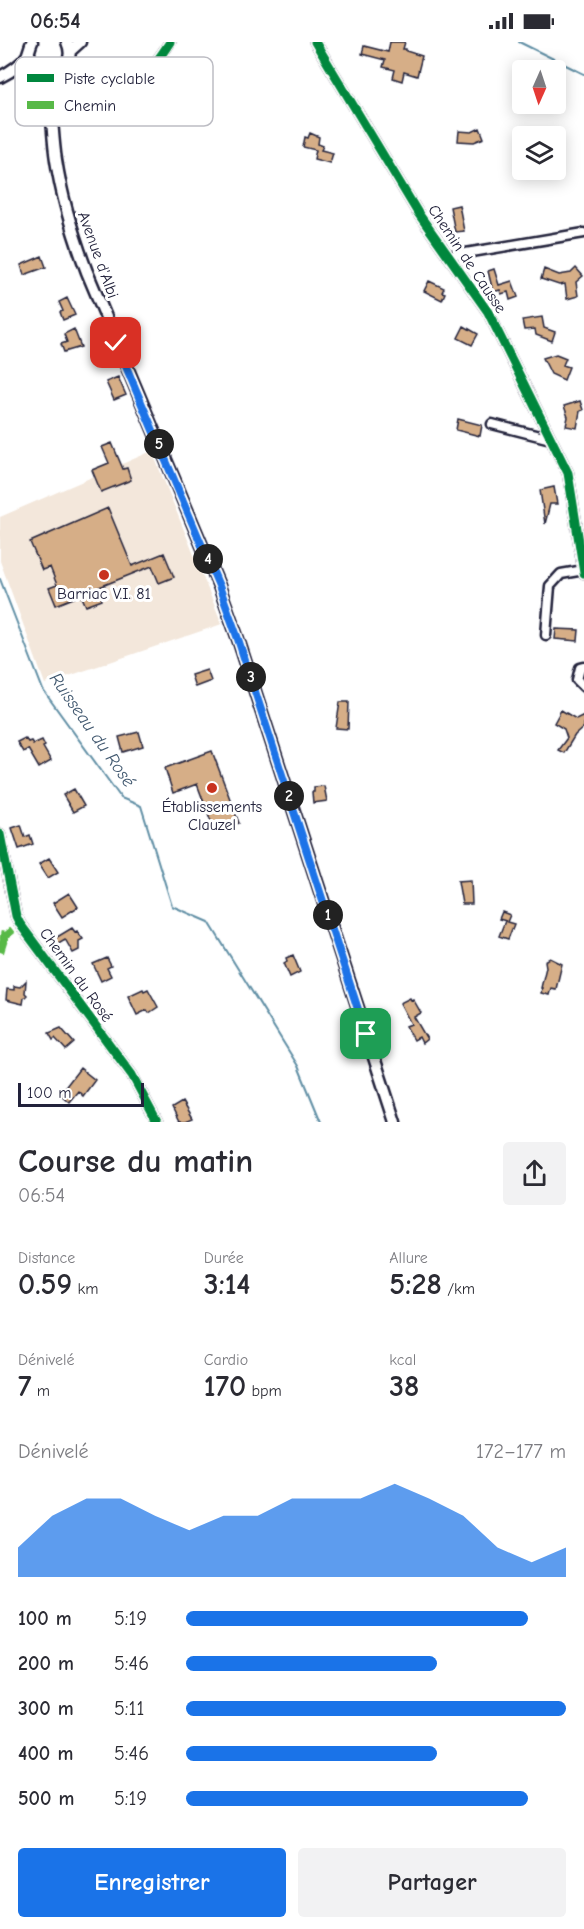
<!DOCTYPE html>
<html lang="fr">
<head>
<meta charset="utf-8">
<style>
	body { margin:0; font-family:"Comic Neue",sans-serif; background:#f2f2f3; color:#2b2b33; height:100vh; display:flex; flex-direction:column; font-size:22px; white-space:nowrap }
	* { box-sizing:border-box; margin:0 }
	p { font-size:20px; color:#7c7c81 }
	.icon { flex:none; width:33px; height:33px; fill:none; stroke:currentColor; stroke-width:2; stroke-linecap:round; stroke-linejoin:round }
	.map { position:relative; height:1080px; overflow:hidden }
	.sheet { display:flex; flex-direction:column; background:#fff; flex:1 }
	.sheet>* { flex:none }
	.needle { width:39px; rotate:183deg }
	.buttons { position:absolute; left:512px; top:18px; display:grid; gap:12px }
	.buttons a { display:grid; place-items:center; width:54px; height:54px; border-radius:6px; background:#fff; box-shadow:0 3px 15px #0003; font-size:30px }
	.scale { position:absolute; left:18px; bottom:15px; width:126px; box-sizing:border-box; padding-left:6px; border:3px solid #22223b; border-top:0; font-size:16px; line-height:21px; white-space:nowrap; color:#22223b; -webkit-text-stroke:4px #fff; paint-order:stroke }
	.pin { position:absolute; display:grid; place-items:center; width:51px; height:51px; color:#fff; margin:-26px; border-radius:12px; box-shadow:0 3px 9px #0006 }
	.km { position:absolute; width:30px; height:30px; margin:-15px; border-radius:50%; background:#222; color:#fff; font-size:16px; line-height:30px; text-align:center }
	.round { display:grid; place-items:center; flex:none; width:63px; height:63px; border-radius:6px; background:#f2f2f3 }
	.headline { display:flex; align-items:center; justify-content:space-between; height:102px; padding:0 18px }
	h1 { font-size:33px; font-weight:700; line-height:45px }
	.stats { display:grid; grid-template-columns:repeat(3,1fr); gap:9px; height:102px; padding:6px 18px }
	.stats div { display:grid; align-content:center }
	.stats b { font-size:30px; font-weight:700 }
	.stats small { font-size:16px; font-weight:400 }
	.stats p { font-size:16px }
	.chart { height:168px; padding:12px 18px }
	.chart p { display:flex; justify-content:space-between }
	.chart svg { width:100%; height:108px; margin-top:6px; fill:#1a73e8; opacity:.7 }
	.button { display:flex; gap:12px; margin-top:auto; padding:12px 18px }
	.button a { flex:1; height:69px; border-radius:6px; background:#1a73e8; color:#fff; font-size:24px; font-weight:700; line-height:69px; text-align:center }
	.button a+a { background:#f2f2f3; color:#2b2b33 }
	ul { padding:0 18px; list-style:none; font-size:20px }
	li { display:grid; grid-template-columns:96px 72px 1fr; align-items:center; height:45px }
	li i { height:15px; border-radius:8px; background:#1a73e8 }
	.status { display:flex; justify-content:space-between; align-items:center; height:42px; padding:0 30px; background:#fff; direction:ltr }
	.status svg { height:16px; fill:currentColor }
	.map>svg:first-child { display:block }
	.built { fill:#f3e7db }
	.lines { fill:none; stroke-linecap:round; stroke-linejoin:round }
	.stream { stroke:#618fa5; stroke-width:2 }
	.building { fill:#d6ae87; stroke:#22223b; stroke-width:1.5 }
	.minor-casing { stroke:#22223b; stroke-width:13 }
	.major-casing { stroke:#22223b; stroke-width:15 }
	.minor { stroke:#fff; stroke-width:8 }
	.major { stroke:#fff; stroke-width:10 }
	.quiet { stroke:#58b947; stroke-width:8; stroke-dasharray:15 8; stroke-linecap:butt }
	.cycleway-casing { stroke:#fff; stroke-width:13 }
	.cycleway { stroke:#00873e; stroke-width:9 }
	.route-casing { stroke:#fff; stroke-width:12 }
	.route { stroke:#1a73e8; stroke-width:8 }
	.poi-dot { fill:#c8321e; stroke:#fff; stroke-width:2 }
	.labels { text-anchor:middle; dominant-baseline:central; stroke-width:6; stroke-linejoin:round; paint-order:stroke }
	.street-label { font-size:16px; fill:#22223b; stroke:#fff }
	.poi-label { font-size:16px; fill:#22223b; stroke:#fff }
	.water-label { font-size:18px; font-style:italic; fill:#425970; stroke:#fff }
	.key { fill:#fff; stroke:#bdbdc4; stroke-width:1.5 }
	.key-label { font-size:16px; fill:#22223b }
</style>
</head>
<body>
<div class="status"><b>06:54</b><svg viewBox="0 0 49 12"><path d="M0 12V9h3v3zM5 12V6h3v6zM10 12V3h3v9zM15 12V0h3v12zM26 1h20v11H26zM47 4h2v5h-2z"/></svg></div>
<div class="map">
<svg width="584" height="1080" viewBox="0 0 584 1080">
	<rect width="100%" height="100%" fill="#fff"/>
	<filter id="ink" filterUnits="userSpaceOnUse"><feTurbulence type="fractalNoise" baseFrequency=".0167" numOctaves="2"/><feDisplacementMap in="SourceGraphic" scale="12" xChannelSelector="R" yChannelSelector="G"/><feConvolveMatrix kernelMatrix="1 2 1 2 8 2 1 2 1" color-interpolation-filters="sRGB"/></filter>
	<g filter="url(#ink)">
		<path class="built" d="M152,409L222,582L45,642L0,519V475Z"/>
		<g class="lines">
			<path class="stream" d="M519,0L584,32
				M0,537L43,648L121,756L141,764L172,864L209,880L298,1024L321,1080"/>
		</g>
		<path class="building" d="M390,0H405L403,7H406V9L422,14L417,34L404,30L402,39L393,36L395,28L383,25L385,18L362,12L364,4L388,10Z
			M480,86L484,96L474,100L458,99L459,89L472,90Z
			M310,91L319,95L318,102L323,104L321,108L333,111L330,121L314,117L316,108L303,105L305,95L308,96Z
			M459,163L464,189L455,190L450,165Z
			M42,214L46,225L24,233L21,223Z
			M576,226L583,234L576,240L578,254L567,257L565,242L559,243L541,237L544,227L559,233L571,231Z
			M494,227L499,243L512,239L518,255L510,258L508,250L501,252L500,248L493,250L488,229Z
			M429,239L444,246L442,250L445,251L442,258L424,249Z
			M67,256L75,273L63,278L60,270L63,269L59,260Z
			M542,275L544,286L555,290L552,299L536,293L535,287L524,288L522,278Z
			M464,284L478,292L472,303L458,296Z
			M74,287L81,305L64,310L61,302L67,300L64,292Z
			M556,312L566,316L563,323L569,325L564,338L551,332L543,316Z
			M118,335L126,353L114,358L106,340Z
			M580,359L583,368L580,369L577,386L566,384L568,375L564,364Z
			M458,377L482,383L480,394L456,388Z
			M112,401L123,427L127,426L131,438L101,450L92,428L109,421L102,405Z
			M554,445L557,462H550L545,482L540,448Z
			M108,466L132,524L164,511L174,535L159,541L152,524L97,546L102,558L86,564L81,553L56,563L49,546L57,543L50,525L42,528L30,500Z
			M556,587L579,588L578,599L555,597Z
			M207,628L211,639L195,645L191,633Z
			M340,660H349L348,687L336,686Z
			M561,668L576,677L584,673V685L575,693L564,711L558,708L567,696L564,687L554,681Z
			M139,690L143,704L123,710L119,695Z
			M25,696L28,700L31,699L33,702L42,698L45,704L43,705L51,719L39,726L28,707L23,710L17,700Z
			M212,709L239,781L215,790L197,742L173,751L165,726Z
			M324,744L327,759L313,761L312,750H314V745Z
			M74,747L84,764L73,770L63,753Z
			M21,783L25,795L30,793L33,802L19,807L12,786Z
			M49,816L58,830L48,836L39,822Z
			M471,838L472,862H462L458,839Z
			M69,851L78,865L62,875L53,861Z
			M502,870L510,873L507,880L514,882L508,897L499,894L505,879H506L499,877Z
			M72,886L75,890L77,889L83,897L79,899V908L73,911L65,897L50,906L47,901Z
			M293,913L300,930L290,935L284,921L287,919L286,916Z
			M107,916L111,924L107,926L111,934L101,939L93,922Z
			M550,916L562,922L556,947L551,946L549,953L541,951L542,946H541L546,925L545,919Z
			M26,939L25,951L27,953L24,956L23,962L6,958L7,947L14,948V944L20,945Z
			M143,947L144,949L148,947L158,965L149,971L147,968L137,973L128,954Z
			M410,956L411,958L413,957L421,971L414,975L427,997L422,1001L419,995L414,998L406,984L411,982L400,961Z
			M61,986L74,1001L66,1008L55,996L53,998L49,991Z
			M80,1026L95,1038L83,1054L78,1049L69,1060L60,1052Z
			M182,1060L192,1077L185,1080H179L172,1066Z"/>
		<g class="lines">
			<g class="minor-casing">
				<path id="minor" d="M315,0L418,171L488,270L568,431L584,531
					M67,22C92,34 126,55 150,27C158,19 164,9 170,0
					M448,214L584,191
					M492,382L551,397
					M546,593L550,544L561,532L584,528
					M584,625L580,626L577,638L584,645
					M0,792L16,874L20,882L132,1033L157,1080"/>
			</g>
			<g class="major-casing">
				<path id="major" d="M70,9L80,0
					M29,11C35,46 81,31 67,0
					M42,30C54,61 51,86 56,118C62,157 73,193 87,230L219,544L238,597L395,1080
					M0,35C10,30 21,23 27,14C29,10 30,4 32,0"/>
			</g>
			<use href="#minor" class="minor"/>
			<use href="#major" class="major"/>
			<path class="quiet" d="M0,893L5,894L20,882
				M0,910L5,894"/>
			<g class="cycleway-casing">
				<path id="cycleway" d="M315,0L418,171L488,270L568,431L584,531
					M67,22C92,34 126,55 150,27C158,19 164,9 170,0
					M0,792L16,874L20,882L132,1033L157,1080"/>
			</g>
			<use href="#cycleway" class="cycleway"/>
		</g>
	</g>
	<g class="lines" filter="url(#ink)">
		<g class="route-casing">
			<path id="route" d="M116,301L219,544L238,597L366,992"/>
		</g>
		<use href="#route" class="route"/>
	</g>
	<g class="poi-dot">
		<circle cx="104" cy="533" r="6"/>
		<circle cx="212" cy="746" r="6"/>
	</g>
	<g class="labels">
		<g class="street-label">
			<text transform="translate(98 213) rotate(70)">Avenue d'Albi</text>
			<text transform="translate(467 217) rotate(56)">Chemin de Causse</text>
			<text transform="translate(76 933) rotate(54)">Chemin du Rosé</text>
		</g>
		<g class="poi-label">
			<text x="104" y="552">Barriac V.I. 81</text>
			<text x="212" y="765">Établissements<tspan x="212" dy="18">Clauzel</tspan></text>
		</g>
		<g class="water-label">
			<text transform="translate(92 688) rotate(55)">Ruisseau du Rosé</text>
		</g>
	</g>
	<rect x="15" y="15" width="198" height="69" rx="9" class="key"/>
	<rect x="27" y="32" width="27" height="8" fill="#00873e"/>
	<rect x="27" y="59" width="27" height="8" fill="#58b947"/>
	<g class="key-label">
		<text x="64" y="42">Piste cyclable</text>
		<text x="64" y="69">Chemin</text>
	</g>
</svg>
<div class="buttons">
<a><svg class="needle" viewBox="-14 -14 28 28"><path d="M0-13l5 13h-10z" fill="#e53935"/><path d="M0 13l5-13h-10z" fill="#7c7c81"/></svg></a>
<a><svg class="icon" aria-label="layers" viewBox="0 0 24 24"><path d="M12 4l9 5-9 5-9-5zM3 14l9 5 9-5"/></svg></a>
</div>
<div class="scale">100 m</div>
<div class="pin" style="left:366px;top:992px;background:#1e9e55"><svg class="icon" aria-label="arrive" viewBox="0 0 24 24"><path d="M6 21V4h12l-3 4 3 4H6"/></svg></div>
<div class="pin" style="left:116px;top:301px;background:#d93025"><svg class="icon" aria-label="check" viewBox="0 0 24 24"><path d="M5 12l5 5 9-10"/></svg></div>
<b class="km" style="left:328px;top:873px">1</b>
<b class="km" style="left:289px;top:754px">2</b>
<b class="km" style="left:251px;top:635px">3</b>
<b class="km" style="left:208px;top:517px">4</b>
<b class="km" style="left:159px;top:402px">5</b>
</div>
<section class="sheet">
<div class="headline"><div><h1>Course du matin</h1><p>06:54</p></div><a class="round"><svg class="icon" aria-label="share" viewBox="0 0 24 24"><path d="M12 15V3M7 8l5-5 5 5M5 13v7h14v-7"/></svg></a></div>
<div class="stats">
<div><p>Distance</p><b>0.59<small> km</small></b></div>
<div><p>Durée</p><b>3:14</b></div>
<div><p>Allure</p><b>5:28<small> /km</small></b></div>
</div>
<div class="stats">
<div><p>Dénivelé</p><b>7<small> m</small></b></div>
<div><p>Cardio</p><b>170<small> bpm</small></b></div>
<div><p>kcal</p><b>38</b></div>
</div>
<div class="chart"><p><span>Dénivelé</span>172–177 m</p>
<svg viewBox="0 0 160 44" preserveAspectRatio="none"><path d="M0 44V32L10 19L20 12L30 12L40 19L50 25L60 19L70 19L80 12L90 12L100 12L110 6L120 12L130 19L140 32L150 38L160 32V44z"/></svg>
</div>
<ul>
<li><b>100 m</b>5:19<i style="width:90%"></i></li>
<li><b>200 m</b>5:46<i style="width:66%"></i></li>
<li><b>300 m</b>5:11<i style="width:100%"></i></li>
<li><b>400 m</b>5:46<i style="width:66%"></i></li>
<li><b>500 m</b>5:19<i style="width:90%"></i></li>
</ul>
<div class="button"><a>Enregistrer</a><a>Partager</a></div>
</section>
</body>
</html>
